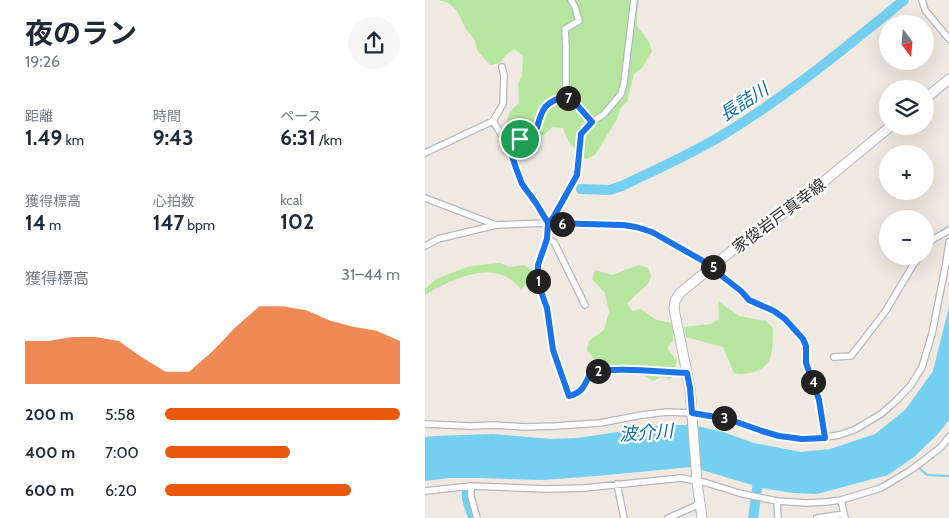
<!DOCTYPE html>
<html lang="ja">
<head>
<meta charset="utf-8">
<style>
	body { margin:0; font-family:Cabin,"Noto Sans JP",sans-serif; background:#f6f6f7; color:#1f2937; height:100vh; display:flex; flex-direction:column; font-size:19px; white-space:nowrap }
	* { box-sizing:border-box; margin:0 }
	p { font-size:16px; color:#747a83 }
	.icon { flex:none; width:28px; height:28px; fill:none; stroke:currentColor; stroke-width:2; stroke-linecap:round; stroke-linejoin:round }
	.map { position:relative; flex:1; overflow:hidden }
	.details { display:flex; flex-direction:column; background:#fff; width:425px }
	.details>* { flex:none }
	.needle { width:32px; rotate:164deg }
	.controls { position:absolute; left:454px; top:15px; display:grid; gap:10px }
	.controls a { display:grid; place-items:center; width:55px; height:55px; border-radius:50%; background:#fff; box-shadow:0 5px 20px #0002; font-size:25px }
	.pin { position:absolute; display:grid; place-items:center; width:42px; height:42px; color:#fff; margin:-21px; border:2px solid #fff; border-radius:50%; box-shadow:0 1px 5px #0007 }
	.km { position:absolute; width:25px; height:25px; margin:-12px; border-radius:50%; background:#222; color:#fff; font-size:14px; line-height:25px; text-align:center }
	.round { display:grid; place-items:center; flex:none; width:52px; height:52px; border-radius:26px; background:#f6f6f7 }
	.overview { display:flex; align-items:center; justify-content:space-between; height:85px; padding:0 25px }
	h1 { font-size:28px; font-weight:700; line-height:38px }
	.metrics { display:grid; grid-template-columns:repeat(3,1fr); gap:8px; height:85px; padding:5px 25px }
	.metrics div { display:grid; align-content:center }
	.metrics b { font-size:21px; font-weight:700 }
	.metrics small { font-size:14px; font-weight:400 }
	.metrics p { font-size:14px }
	.chart { height:140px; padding:10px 25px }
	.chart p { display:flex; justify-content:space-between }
	.chart svg { width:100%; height:90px; margin-top:5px; fill:#ea580c; opacity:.7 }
	ul { padding:0 25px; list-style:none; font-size:16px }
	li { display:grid; grid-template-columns:80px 60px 1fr; align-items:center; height:38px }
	li i { height:12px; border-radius:6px; background:#ea580c }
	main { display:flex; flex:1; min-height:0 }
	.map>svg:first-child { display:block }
	.green { fill:#b6e59e }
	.water { fill:#75cff0 }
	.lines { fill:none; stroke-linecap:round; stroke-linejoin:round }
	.stream { stroke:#75cff0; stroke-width:2 }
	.river { stroke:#75cff0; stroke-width:10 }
	.street-casing { stroke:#b4b7c1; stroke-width:8 }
	.secondary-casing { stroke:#b4b7c1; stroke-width:11 }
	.street { stroke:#fff; stroke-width:5.5 }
	.secondary { stroke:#fff; stroke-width:9 }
	.route-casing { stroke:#fff; stroke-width:10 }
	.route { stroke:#1a73e8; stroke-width:6 }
	.labels { text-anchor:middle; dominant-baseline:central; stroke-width:4.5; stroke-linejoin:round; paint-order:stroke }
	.street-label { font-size:16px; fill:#2e2e2e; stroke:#fff }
	.water-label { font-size:18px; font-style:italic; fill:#0d6fa3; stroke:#fff }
</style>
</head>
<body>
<main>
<section class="details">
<div class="overview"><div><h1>夜のラン</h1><p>19:26</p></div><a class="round"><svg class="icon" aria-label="share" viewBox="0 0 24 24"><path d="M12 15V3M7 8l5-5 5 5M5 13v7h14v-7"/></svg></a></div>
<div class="metrics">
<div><p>距離</p><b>1.49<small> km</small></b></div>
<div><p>時間</p><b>9:43</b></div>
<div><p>ペース</p><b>6:31<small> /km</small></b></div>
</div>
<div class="metrics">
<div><p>獲得標高</p><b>14<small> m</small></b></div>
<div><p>心拍数</p><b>147<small> bpm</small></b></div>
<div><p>kcal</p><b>102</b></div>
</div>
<div class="chart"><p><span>獲得標高</span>31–44 m</p>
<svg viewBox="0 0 160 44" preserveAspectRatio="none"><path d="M0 44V23L10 23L20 21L30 21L40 23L50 31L60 38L70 38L80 28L90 16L100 6L110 6L120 8L130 13L140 16L150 18L160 23V44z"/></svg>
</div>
<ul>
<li><b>200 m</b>5:58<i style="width:100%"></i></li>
<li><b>400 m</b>7:00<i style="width:53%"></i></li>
<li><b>600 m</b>6:20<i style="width:79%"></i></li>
</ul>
</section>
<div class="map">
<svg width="524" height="518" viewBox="0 0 524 518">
	<rect width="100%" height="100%" fill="#efe9e1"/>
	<path class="green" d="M13,0H214L212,17V26L224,42L227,51L217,68L209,74L202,102L195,109L192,119L170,155L161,159C149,150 142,142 138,128L128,127L120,134L111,138L82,128C81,115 84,112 94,103L93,84L97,75L98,55L89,49L81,55L75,63L65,65L52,50L50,40L41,29L32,11L24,3Z
		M75,263L85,267L100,265L108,271L106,281L96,289C91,283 84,277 77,275C53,266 20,283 0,295V289L11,279L45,266Z
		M214,265L223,268L226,276L223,284L202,303L207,311L216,309L231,320L248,323V341L242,348L252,361L246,379L236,377L228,381L203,367L183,369L174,365L162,350L164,341L179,330L184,312L180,293L167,279L170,270L187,275Z
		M293,301L314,316L341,321L348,328C347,349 351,367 325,373C319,374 315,375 309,373L298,347L261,337L259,327L286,324L294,319Z"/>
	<path class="water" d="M524,307V420L512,435L489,457L463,475L392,494L368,493L337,488L267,467L171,476L117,480L55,478H24L0,481V437L9,436L68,434L125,439L153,438L238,425H267L298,432L329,443L376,452L405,449L450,434L480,410L508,371Z"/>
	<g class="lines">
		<path class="stream" d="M494,468L502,475L524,476"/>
		<path class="river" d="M156,189L184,190L197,186C230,170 264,155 296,136C361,97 420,48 479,0
			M42,491V499L48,518
			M328,518L334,474"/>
		<g class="street-casing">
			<path id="street" d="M497,0L500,10L524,39
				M141,96V47L140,29L154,21L150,7L146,0
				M141,96L152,105L167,122
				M68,121L78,104L79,75L77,67
				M83,145L95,139L112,128C117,108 119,102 141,96
				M0,153L68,121L83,145L91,168L97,184L111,203L123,223L122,239L113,265V277L114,286L123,308L128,350L144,396C159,392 159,385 166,372C195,367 232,372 262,373
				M0,198L71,225
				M123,223L128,218L152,175L156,134L167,122L178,115L196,94L199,83L209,0
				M122,239L129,242L160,305
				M0,246L13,239L71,225L123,223L198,225L211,227L227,232L287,266L298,277L316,291L324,300L349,311L360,319L379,339L381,346V363L394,400L400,437
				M500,249L507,240L524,230
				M409,357L426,356L460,312L488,265L495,256
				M0,424L46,426L68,425L101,427L130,426L175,423L217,415L242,412L267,413L303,419L337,431L354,436L377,439L400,437L414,435L429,430L456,414L472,400L486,385L497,367L507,334L521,263L524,242
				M192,484L199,518
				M46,486V496L52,518
				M0,491L46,486L121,489L160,488L256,478L282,483L314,493L352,501L381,503L401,502L416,500
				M352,501L353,518
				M243,518L275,504
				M392,518L419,514
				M420,518L416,500L456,488L486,470L502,458L516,447L524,437"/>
		</g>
		<g class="secondary-casing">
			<path id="secondary" d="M500,99L524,79
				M277,518L272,482L265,388L249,309L250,301L255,293L267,283L329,233L368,207L466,126"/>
		</g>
		<use href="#street" class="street"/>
		<use href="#secondary" class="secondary"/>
	</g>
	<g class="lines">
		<g class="route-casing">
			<path id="route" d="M95,139L83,144L91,168L97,184L111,203L123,223L122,239L113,265V278L114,286L122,308L128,350L144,396C159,392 159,385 166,372C195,367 232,372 262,373L265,388L267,413L303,419L337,431L354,436L377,439L400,438L394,400L381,363V346L378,339L360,319L349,311L324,300L316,291L298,277L287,266L227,232L211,227L198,225L123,223L128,218L152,175L156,134L167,122L152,105L141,96C120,102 117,108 112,128L95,139"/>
		</g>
		<use href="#route" class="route"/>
	</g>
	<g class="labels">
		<g class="street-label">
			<text transform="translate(354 216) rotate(-37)">家俊岩戸真幸線</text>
		</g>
		<g class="water-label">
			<text transform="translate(319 102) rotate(-33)">長詰川</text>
			<text transform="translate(221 433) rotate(-4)">波介川</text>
		</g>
	</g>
</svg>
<div class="controls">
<a><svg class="needle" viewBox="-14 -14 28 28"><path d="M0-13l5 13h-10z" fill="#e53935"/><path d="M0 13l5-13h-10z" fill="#747a83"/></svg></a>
<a><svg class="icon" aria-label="layers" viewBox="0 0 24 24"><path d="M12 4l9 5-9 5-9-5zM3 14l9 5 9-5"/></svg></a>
<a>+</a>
<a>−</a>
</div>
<div class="pin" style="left:95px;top:139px;background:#1e9e55"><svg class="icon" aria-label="arrive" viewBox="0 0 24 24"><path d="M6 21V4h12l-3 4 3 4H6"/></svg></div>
<b class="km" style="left:113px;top:281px">1</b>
<b class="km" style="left:173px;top:371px">2</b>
<b class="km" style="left:299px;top:418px">3</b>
<b class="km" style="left:388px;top:382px">4</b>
<b class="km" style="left:288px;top:267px">5</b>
<b class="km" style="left:137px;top:224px">6</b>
<b class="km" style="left:143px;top:98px">7</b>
</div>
</main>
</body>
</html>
